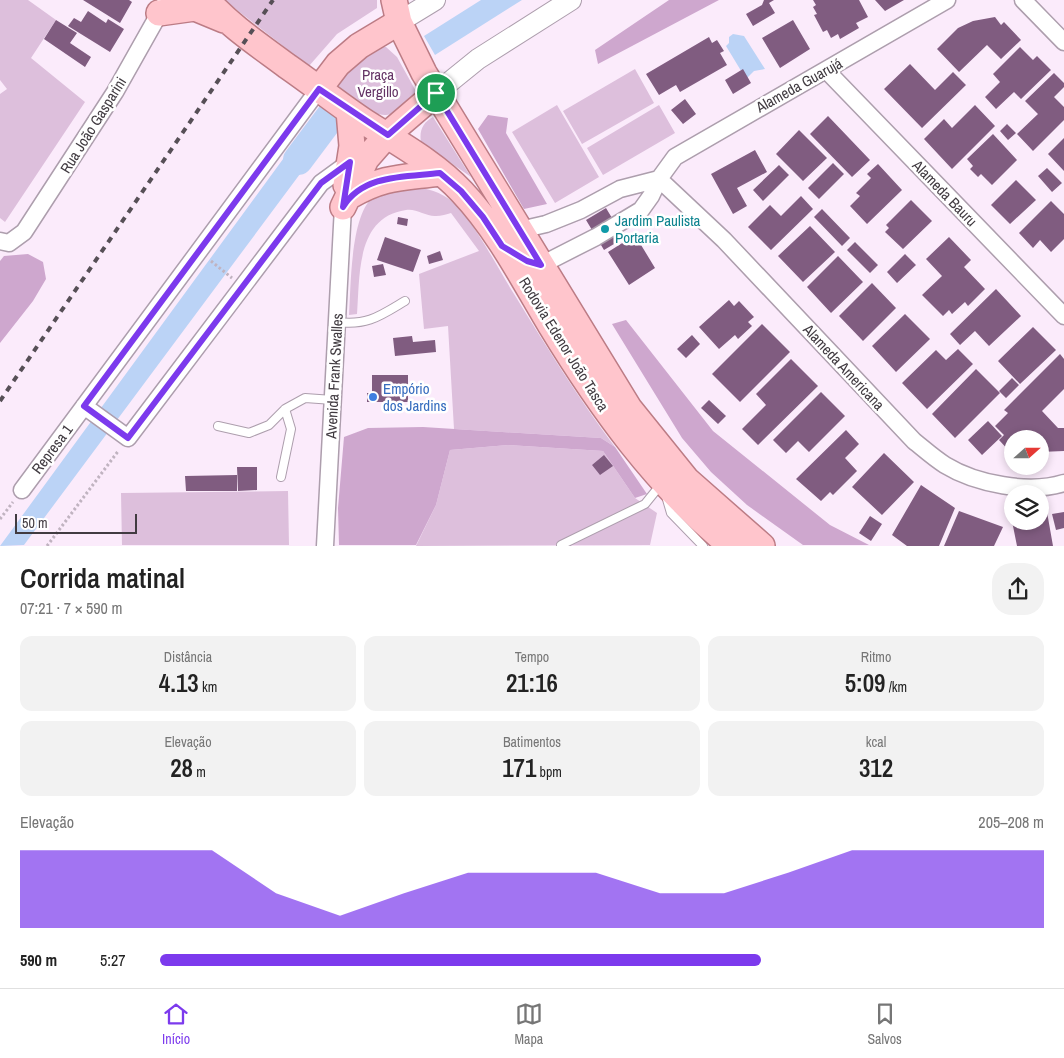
<!DOCTYPE html>
<html lang="pt">
<head>
<meta charset="utf-8">
<style>
	body { margin:0; font-family:"Archivo Narrow",sans-serif; background:#f2f2f2; color:#222; height:100vh; display:flex; flex-direction:column; font-size:19px; white-space:nowrap }
	* { box-sizing:border-box; margin:0 }
	p { font-size:16px; color:#767676 }
	.icon { flex:none; width:28px; height:28px; fill:none; stroke:currentColor; stroke-width:2; stroke-linecap:round; stroke-linejoin:round }
	.map { position:relative; height:546px; overflow:hidden }
	.panel { display:flex; flex-direction:column; background:#fff; flex:1 }
	.panel>* { flex:none }
	.needle { width:32px; rotate:69deg }
	.buttons { position:absolute; left:1004px; top:430px; display:grid; gap:10px }
	.buttons a { display:grid; place-items:center; width:45px; height:45px; border-radius:50%; background:#fff; box-shadow:0 2px 8px #0003; font-size:25px }
	.scale { position:absolute; left:15px; bottom:12px; width:122px; box-sizing:border-box; padding-left:5px; border:2px solid #413b41; border-top:0; font-size:14px; line-height:18px; white-space:nowrap; color:#413b41; -webkit-text-stroke:4px #fff; paint-order:stroke }
	.pin { position:absolute; display:grid; place-items:center; width:42px; height:42px; color:#fff; margin:-21px; border:2px solid #fff; border-radius:50%; box-shadow:0 1px 5px #0007 }
	.round { display:grid; place-items:center; flex:none; width:52px; height:52px; border-radius:20px; background:#f2f2f2 }
	.summary { display:flex; align-items:center; justify-content:space-between; height:85px; padding:0 20px }
	h1 { font-size:28px; font-weight:600; line-height:38px }
	.stats { display:grid; grid-template-columns:repeat(3,1fr); gap:8px; height:85px; padding:5px 20px }
	.stats div { display:grid; align-content:center; border-radius:12px; background:#f2f2f2; text-align:center }
	.stats b { font-size:25px; font-weight:600 }
	.stats small { font-size:14px; font-weight:400 }
	.stats p { font-size:14px }
	.chart { height:140px; padding:10px 20px }
	.chart p { display:flex; justify-content:space-between }
	.chart svg { width:100%; height:90px; margin-top:5px; fill:#7c3aed; opacity:.7 }
	ul { padding:0 20px; list-style:none; font-size:16px }
	li { display:grid; grid-template-columns:80px 60px 1fr; align-items:center; height:38px }
	li i { height:12px; border-radius:6px; background:#7c3aed }
	.tabs { display:flex; justify-content:space-around; align-items:center; height:70px; border-top:1px solid #e0e0e0; background:#fff; font-size:14px; color:#767676 }
	.tabs a { display:grid; justify-items:center; gap:2px }
	.tabs .on { color:#7c3aed }
	.map>svg:first-child { display:block }
	.green { fill:#ddbfdc }
	.forest { fill:#cea7ce }
	.water { fill:#bbd3f6 }
	.lines { fill:none; stroke-linecap:round; stroke-linejoin:round }
	.river { stroke:#bbd3f6; stroke-width:30 }
	.building { fill:#805c80 }
	.service-casing { stroke:#ad9ead; stroke-width:10 }
	.minor-casing { stroke:#ad9ead; stroke-width:19 }
	.tertiary-casing { stroke:#ad9ead; stroke-width:22 }
	.primary-casing { stroke:#bc7c85; stroke-width:28 }
	.path { stroke:#c0b3c0; stroke-width:3; stroke-dasharray:2.5 2.5; stroke-linecap:butt }
	.service { stroke:#fff; stroke-width:8 }
	.minor { stroke:#fff; stroke-width:16 }
	.tertiary { stroke:#fff; stroke-width:20 }
	.primary { stroke:#ffc5cc; stroke-width:25 }
	.rail { stroke:#564f56; stroke-width:4; stroke-dasharray:6 6; stroke-linecap:butt }
	.route-casing { stroke:#fff; stroke-width:10 }
	.route { stroke:#7c3aed; stroke-width:6 }
	.culture-dot { fill:#0f9aa8; stroke:#fff; stroke-width:2 }
	.shop-dot { fill:#3f7fe0; stroke:#fff; stroke-width:2 }
	.labels { text-anchor:middle; dominant-baseline:central; stroke-width:5; stroke-linejoin:round; paint-order:stroke }
	.park-label { font-size:15px; fill:#643365; stroke:#fff }
	.street-label { font-size:15px; fill:#413b41; stroke:#fff }
	.culture-label { font-size:15px; fill:#0d838f; stroke:#fff; text-anchor:start }
	.shop-label { font-size:15px; fill:#366cbe; stroke:#fff; text-anchor:start }
</style>
</head>
<body>
<div class="map">
<svg width="1064" height="546" viewBox="0 0 1064 546">
	<rect width="100%" height="100%" fill="#fbebfb"/>
	<path class="green" d="M0,0H28L56,20L31,58L85,102L5,222L0,218V94L7,89L0,80Z
		M224,0H377V8L337,34L309,66Z
		M377,47H386L397,57L417,93C409,102 400,114 386,115C373,116 346,99 340,88C337,84 339,81 341,77Z
		M635,69L654,103L582,144L563,111Z
		M557,105L599,177L555,203L512,132Z
		M659,105L675,133L603,175L587,148Z
		M433,117L471,177L421,142C419,131 423,122 433,117Z
		M406,186C422,188 435,189 449,199C471,215 498,269 514,294C546,346 578,398 615,447L601,438L454,429L448,326L424,329L419,274L479,251L451,213C447,214 441,216 436,216C427,217 416,208 406,210C356,217 360,275 357,314L349,315C351,287 350,210 376,195C384,190 397,189 406,186Z
		M508,445L603,451L635,498L657,513L650,545L416,546L436,505L450,450Z
		M288,491L289,545H122L121,493Z"/>
	<path class="forest" d="M669,0H719L598,64L595,50Z
		M488,115L508,118L506,133L547,204L524,209L478,129Z
		M28,254L43,262L46,279L33,301L0,343V261L4,256Z
		M626,320L713,431L830,525L869,545H803L747,505L711,472L682,438L612,324Z
		M423,427L601,438L615,447L647,494L635,498L603,451L508,445L450,450L436,505L416,545H339L338,508L344,437L368,428Z"/>
	<path class="water" d="M481,0H522L435,55L424,36Z
		M733,34L744,36L765,69L754,71L746,79L726,46L729,43V37Z
		M313,118L329,135L24,545L0,546Z"/>
	<g class="lines">
		<path class="river" d="M298,160L334,112"/>
	</g>
	<path class="building" d="M83,0H129L132,2L120,23Z
		M764,0H774L769,3L775,13L753,26L746,14L762,5Z
		M813,0H859L868,17L856,23L859,28L840,39L838,34L831,38L827,30L823,32L814,15L817,14L813,7L816,5Z
		M875,0H904L885,11Z
		M88,11L106,23L108,19L124,29L110,52L68,26L74,18L81,22Z
		M995,17L1001,25L1004,22L1021,40L1001,59L987,45L959,72L937,49L958,28L973,21Z
		M56,20L77,33L70,43L91,57L85,67L44,39Z
		M793,20L810,49L780,68L762,38Z
		M709,37L712,43L717,40L724,51L720,53L727,65L680,92L676,85L659,95L646,74Z
		M1020,47L1033,60L1037,56L1051,70L1021,99L1014,92L996,109L985,97L1000,82L993,74Z
		M910,64L935,90L953,72L966,85L922,128L884,89Z
		M743,69L751,83L733,94L725,80Z
		M1054,73L1064,83V87L1054,97L1064,107V120L1033,151L1017,134L1038,114L1025,101Z
		M685,99L696,114L683,124L671,110Z
		M975,105L995,126L952,169L924,139L944,119L952,128Z
		M828,116L870,160L852,177L810,134Z
		M1007,124L1016,133L1008,140L1000,131Z
		M799,130L827,158L803,181L776,154Z
		M993,134L1017,160L992,185L981,174L978,177L970,169L973,166L967,159Z
		M1064,138V171L1048,154Z
		M755,150L767,172L737,188L747,206L733,214L711,174Z
		M833,163L844,174L819,199L808,188Z
		M878,164L902,190L867,224L850,206L860,196L856,193L871,178L867,174Z
		M779,165L789,175L763,201L753,190Z
		M1047,168L1062,183L1052,192L1038,176Z
		M1016,180L1036,200L1010,224L991,205Z
		M801,196L813,209L771,250L748,227L770,205L781,216Z
		M911,200L932,221L903,249L885,232L889,228L886,225Z
		M1051,201L1064,214V239L1051,252L1040,240L1033,248L1019,233Z
		M606,208L624,238L604,250L586,220Z
		M822,209L850,238L842,246L814,217Z
		M398,217L408,219L407,226L397,224Z
		M810,226L835,252L803,282L778,256Z
		M635,235L655,268L629,285L608,252Z
		M385,237L421,250L413,272L377,260Z
		M949,237L971,260L964,267L985,289L968,306L965,302L952,314L949,310L943,316L922,295L942,276L926,259Z
		M855,242L878,265L870,273L847,250Z
		M440,251L443,260L429,264L427,256Z
		M905,254L916,265L897,283L887,272Z
		M838,256L863,282L831,313L807,287Z
		M383,264L386,275L374,277L372,266Z
		M872,283L896,308L863,341L839,316Z
		M996,289L1021,316L989,346L975,331L960,345L950,334Z
		M729,300L734,306L739,301L754,317L748,322L752,326L738,339L735,335L719,349L699,327Z
		M905,314L930,339L896,372L872,346Z
		M762,324L790,352L740,402L712,374Z
		M1033,327L1056,350L1020,384L998,361Z
		M692,335L700,344L686,358L677,349Z
		M412,336L413,342L435,340L436,352L395,356L393,338Z
		M958,349L973,364L927,409L902,383L936,350L946,360Z
		M1060,354L1064,359V389L1042,411L1058,428H1064V451L1040,452V439H1012V454L999,440L1004,435L995,426L1008,413L1004,410Z
		M791,359L818,386L758,445L742,429L766,405L756,394Z
		M976,369L1000,393L955,438L932,414Z
		M372,375H408V402H367V393H372Z
		M1012,378L1019,385L1006,398L999,391Z
		M821,392L845,416L809,452L798,441L786,453L773,440Z
		M709,400L726,416L718,424L701,408Z
		M988,421L1002,436L982,455L968,440Z
		M846,430L859,444L845,458L857,471L833,495L830,492L821,501L796,479Z
		M884,453L914,482L882,515L852,487Z
		M604,455L613,466L600,475L592,465Z
		M237,467H257V490L238,491Z
		M237,475V491H186L185,476Z
		M921,485L955,508L939,546H907L892,535Z
		M959,511L1003,527L994,546H944Z
		M1047,512L1053,546H1017L1012,521H1040V514Z
		M1064,512V528L1056,530L1052,514Z
		M870,516L882,524L871,541L859,533Z"/>
	<g class="lines">
		<g class="service-casing">
			<path id="service" d="M337,322C367,326 380,316 405,301
				M218,426L249,433L269,425L285,409L305,398L333,400
				M281,477L291,429L285,409
				M666,496L671,513L703,546
				M561,545L645,504L662,483"/>
		</g>
		<g class="minor-casing">
			<path id="minor" d="M1023,0L1064,42
				M826,70L1064,316
				M659,179L724,240L914,441C924,449 934,458 945,465C976,484 1029,494 1064,483
				M520,230L546,224L581,210L620,189L659,179
				M0,241L9,243L24,232L115,92L164,5
				M541,265L596,237L641,210L651,196L659,179L675,157L947,0
				M84,406L128,438L321,183L354,159
				M22,490L319,89
				M325,546L343,207"/>
		</g>
		<g class="tertiary-casing">
			<path id="tertiary" d="M399,22L435,0
				M436,93L478,59L571,0"/>
		</g>
		<g class="primary-casing">
			<path id="primary" d="M207,0C230,26 259,45 287,66C313,84 338,104 365,122C398,143 435,163 462,192C498,230 524,281 551,326C601,408 656,485 731,546
				M394,0L399,22L424,73L629,408L687,480L762,546
				M159,13L195,8L224,20
				M319,89L338,64L359,46L399,22
				M346,185L352,146L349,111
				M350,196C384,176 402,178 440,173
				M343,207L366,159L387,135L436,93"/>
		</g>
		<path class="path" d="M211,261L232,278
			M0,519L13,502
			M47,546L119,450"/>
		<use href="#service" class="service"/>
		<use href="#minor" class="minor"/>
		<use href="#tertiary" class="tertiary"/>
		<use href="#primary" class="primary"/>
		<path class="rail" d="M0,401L273,0"/>
	</g>
	<g class="lines">
		<g class="route-casing">
			<path id="route" d="M319,89L388,135L436,93L541,265L527,261L502,246L483,217L461,191L440,173C406,177 363,174 343,207L350,162L321,183L128,438L84,406Z"/>
		</g>
		<use href="#route" class="route"/>
	</g>
	<circle class="culture-dot" cx="605" cy="229" r="5"/>
	<circle class="shop-dot" cx="373" cy="397" r="5"/>
	<g class="labels">
		<g class="park-label">
			<text x="378" y="74">Praça<tspan x="378" dy="17">Vergillo</tspan></text>
		</g>
		<g class="street-label">
			<text transform="translate(799 85) rotate(-29)">Alameda Guarujá</text>
			<text transform="translate(93 125) rotate(-58)">Rua João Gasparini</text>
			<text transform="translate(945 193) rotate(46)">Alameda Bauru</text>
			<text transform="translate(564 344) rotate(58)">Rodovia Edenor João Tasca</text>
			<text transform="translate(844 367) rotate(47)">Alameda Americana</text>
			<text transform="translate(334 376) rotate(-87)">Avenida Frank Swalles</text>
			<text transform="translate(52 449) rotate(-53)">Represa 1</text>
		</g>
		<g class="culture-label">
			<text x="615" y="220">Jardim Paulista<tspan x="615" dy="17">Portaria</tspan></text>
		</g>
		<g class="shop-label">
			<text x="383" y="388">Empório<tspan x="383" dy="17">dos Jardins</tspan></text>
		</g>
	</g>
</svg>
<div class="buttons">
<a><svg class="needle" viewBox="-14 -14 28 28"><path d="M0-13l5 13h-10z" fill="#e53935"/><path d="M0 13l5-13h-10z" fill="#767676"/></svg></a>
<a><svg class="icon" aria-label="layers" viewBox="0 0 24 24"><path d="M12 4l9 5-9 5-9-5zM3 14l9 5 9-5"/></svg></a>
</div>
<div class="scale">50 m</div>
<div class="pin" style="left:436px;top:93px;background:#1e9e55"><svg class="icon" aria-label="arrive" viewBox="0 0 24 24"><path d="M6 21V4h12l-3 4 3 4H6"/></svg></div>
</div>
<section class="panel">
<div class="summary"><div><h1>Corrida matinal</h1><p>07:21 · 7 × 590 m</p></div><a class="round"><svg class="icon" aria-label="share" viewBox="0 0 24 24"><path d="M12 15V3M7 8l5-5 5 5M5 13v7h14v-7"/></svg></a></div>
<div class="stats">
<div><p>Distância</p><b>4.13<small> km</small></b></div>
<div><p>Tempo</p><b>21:16</b></div>
<div><p>Ritmo</p><b>5:09<small> /km</small></b></div>
</div>
<div class="stats">
<div><p>Elevação</p><b>28<small> m</small></b></div>
<div><p>Batimentos</p><b>171<small> bpm</small></b></div>
<div><p>kcal</p><b>312</b></div>
</div>
<div class="chart"><p><span>Elevação</span>205–208 m</p>
<svg viewBox="0 0 160 44" preserveAspectRatio="none"><path d="M0 44V6L10 6L20 6L30 6L40 27L50 38L60 27L70 17L80 17L90 17L100 27L110 27L120 17L130 6L140 6L150 6L160 6V44z"/></svg>
</div>
<ul>
<li><b>590 m</b>5:27<i style="width:68%"></i></li>
</ul>
</section>
<nav class="tabs">
<a class="on"><svg class="icon" aria-label="home" viewBox="0 0 24 24"><path d="M3 11l9-7 9 7M6 9v11h12V9"/></svg>Início</a>
<a><svg class="icon" aria-label="map" viewBox="0 0 24 24"><path d="M3 6l6-2 6 2 6-2v14l-6 2-6-2-6 2zM9 4v14M15 6v14"/></svg>Mapa</a>
<a><svg class="icon" aria-label="saved" viewBox="0 0 24 24"><path d="M7 4h10v16l-5-4-5 4z"/></svg>Salvos</a>
</nav>
</body>
</html>
